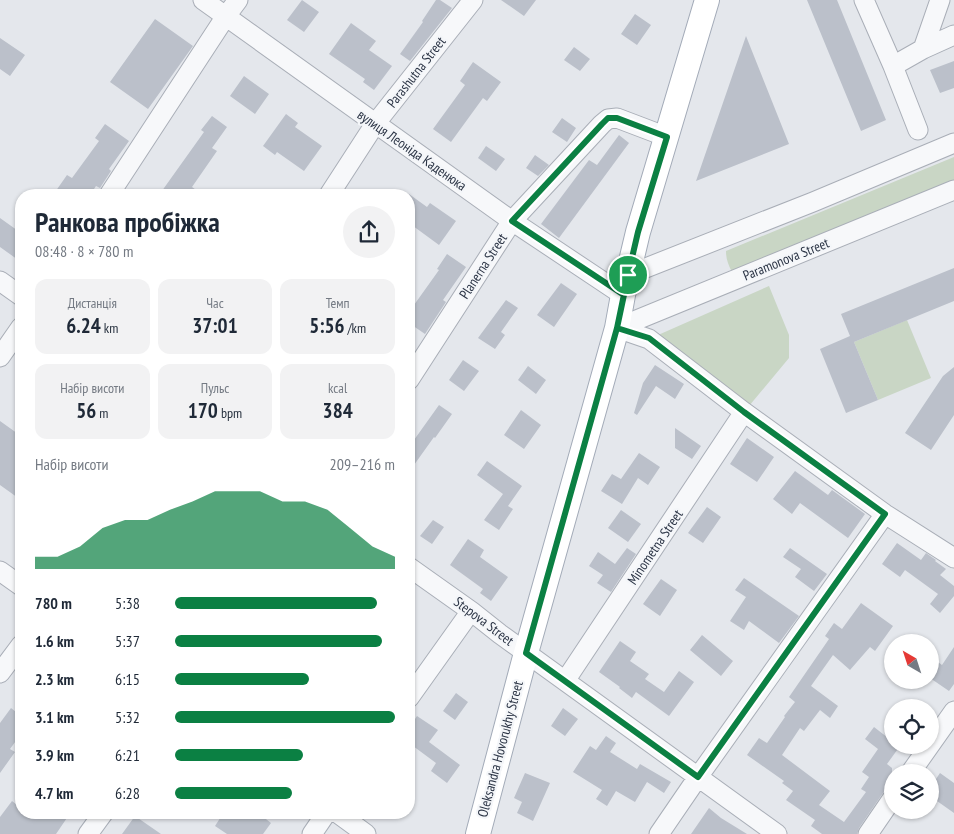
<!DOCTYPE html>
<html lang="uk">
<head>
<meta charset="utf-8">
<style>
	body { margin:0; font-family:"PT Sans Narrow",sans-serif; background:#f2f2f3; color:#1f2937; height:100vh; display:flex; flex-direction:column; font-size:19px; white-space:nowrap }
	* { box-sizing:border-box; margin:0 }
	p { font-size:16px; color:#747a83 }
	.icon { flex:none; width:28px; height:28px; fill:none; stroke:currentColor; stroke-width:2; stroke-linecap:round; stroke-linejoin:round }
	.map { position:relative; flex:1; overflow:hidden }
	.side { position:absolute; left:15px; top:189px; width:400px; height:630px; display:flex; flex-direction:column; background:#fff; border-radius:20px; box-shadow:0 1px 4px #0004 }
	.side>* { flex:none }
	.needle { width:32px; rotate:321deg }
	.fabs { position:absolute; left:884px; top:634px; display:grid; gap:10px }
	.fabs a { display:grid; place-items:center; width:55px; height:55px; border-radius:50%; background:#fff; box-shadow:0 1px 4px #0004; font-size:25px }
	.pin { position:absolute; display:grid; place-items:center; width:42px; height:42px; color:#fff; margin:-21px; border:2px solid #fff; border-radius:50%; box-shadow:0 1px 5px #0007 }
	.round { display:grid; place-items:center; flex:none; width:52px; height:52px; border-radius:26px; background:#f2f2f3 }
	.overview { display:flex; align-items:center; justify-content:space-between; height:85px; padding:0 20px }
	h1 { font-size:28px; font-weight:600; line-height:38px }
	.figures { display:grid; grid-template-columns:repeat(3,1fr); gap:8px; height:85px; padding:5px 20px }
	.figures div { display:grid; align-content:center; border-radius:12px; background:#f2f2f3; text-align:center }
	.figures b { font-size:21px; font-weight:600 }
	.figures small { font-size:14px; font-weight:400 }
	.figures p { font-size:14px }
	.chart { height:140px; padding:10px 20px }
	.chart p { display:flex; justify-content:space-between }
	.chart svg { width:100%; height:90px; margin-top:5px; fill:#0b8043; opacity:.7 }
	ul { padding:0 20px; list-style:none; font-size:16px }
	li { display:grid; grid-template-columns:80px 60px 1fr; align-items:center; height:38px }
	li i { height:12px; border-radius:6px; background:#0b8043 }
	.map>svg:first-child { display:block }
	.green { fill:#c9d6c5 }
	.building { fill:#bbc0ca }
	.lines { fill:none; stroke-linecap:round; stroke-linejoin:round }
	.minor-casing { stroke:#a9aeb7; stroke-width:21 }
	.major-casing { stroke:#a3abb8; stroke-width:26 }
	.minor { stroke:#f7f8fa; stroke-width:19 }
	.major { stroke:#fff; stroke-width:24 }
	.route-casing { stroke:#fff; stroke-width:10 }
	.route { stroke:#0b8043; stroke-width:6 }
	.labels { text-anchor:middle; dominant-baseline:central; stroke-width:4.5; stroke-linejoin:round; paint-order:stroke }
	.street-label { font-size:14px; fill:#2b3445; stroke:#f4f6f9 }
</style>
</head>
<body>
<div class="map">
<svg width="954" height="834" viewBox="0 0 954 834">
	<rect width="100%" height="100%" fill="#e4e7ec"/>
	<path class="green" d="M954,157V183L732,272C728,264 726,259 726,251Z
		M769,286L789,335V358L744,412L649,339Z
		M907,320L931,378L878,400L854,342Z"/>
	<path class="building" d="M302,0L319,12L304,32L287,20Z
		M436,0H440L452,8L410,61L400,54L423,22L422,21Z
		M501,0H536L524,16Z
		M807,0H837L886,120L861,131Z
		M635,14L651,25L637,45L621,34Z
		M155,19L193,46L148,109L110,82Z
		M351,23L376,41L369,50L392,66L374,90L363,82L365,79L329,54Z
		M746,36L789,144L696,181Z
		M0,38L25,55L10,76L0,69Z
		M574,47L590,59L580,71L564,60Z
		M954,61V88L940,93L930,70Z
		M473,62L501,82L487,101L483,98L451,142L433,129L465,85L460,81Z
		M244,76L269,94L255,114L230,96Z
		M286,114L298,123L295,127L322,146L304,171L277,152L275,155L263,146Z
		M212,116L227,127L212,148L217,151L192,187L203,195H159L204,132L201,130Z
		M562,118L576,128L567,142L552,132Z
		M105,124L129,141L109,169L111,171L100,188L96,186L90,195H53L67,175L72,178L99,141L95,138Z
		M619,135L629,143L559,238L541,224L589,160L597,165Z
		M486,146L505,159L496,171L478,158Z
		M535,155L549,165L538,176L526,168Z
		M409,194L427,207L430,203L456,221L439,245L409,223Z
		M0,218L21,233V262L0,247Z
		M447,254L466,267L443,300L446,302L425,334L409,323V312L439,270L437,269Z
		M954,268V301L854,342L878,400L846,413L820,349L850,336L841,314Z
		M561,283L577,294L554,327L537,315Z
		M506,300L518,308L501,332L505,335L495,349L478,338Z
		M463,360L479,371L464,391L449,380Z
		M655,365L684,384L675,399L656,386L637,415L634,413L643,383Z
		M528,366L546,380L536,394L518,380Z
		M954,367V415L931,450L905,433L943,376Z
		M439,405L452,414L435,438L434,437L409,472V447Z
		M521,410L541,425L524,449L504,435Z
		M0,421L21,436V500L0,485Z
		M675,428L701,446L692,459L675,448Z
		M747,438L774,457L757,482L730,464Z
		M639,453L660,467L648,485L638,478L622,504L601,491L612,474L621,479Z
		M487,461L522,486L508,506L513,509L499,530L484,520L503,494L477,475Z
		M795,471L828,495L832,490L865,514L848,538L800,503L792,514L773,499Z
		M707,507L721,517L703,543L688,533Z
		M621,510L641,524L628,542L608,528Z
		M433,520L444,527L432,544L420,536Z
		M468,539L484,550L480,557L508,577L491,601L480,593L483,589L450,565Z
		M897,543L921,560L926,553L936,560L935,561L946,569L940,575L954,586V596L940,613L930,604L938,594L905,570L900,577L882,564Z
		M627,548L636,554L611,592L597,583L603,575L589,566L598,552L615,564Z
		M790,548L827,574L814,591L795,577L801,569L783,557Z
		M744,578L799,616L779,643L749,621L744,630L730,621L746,597L735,590Z
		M661,579L677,590L660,616L643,604Z
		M861,603L893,626L875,651L870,647L850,670L833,655L811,686L838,706L830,718L820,710L804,731L800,728L782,755L830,791L819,805L844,822L866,792L861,789L869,777L862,772L878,749L865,739L874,727L892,741V745L900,746L887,764L892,768V781L887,789L883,793L859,828L857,834H822L811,826L815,820L786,800L793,791L782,783L784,781L747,755L759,738L767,743L785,717L784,716L795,702L789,697L829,639L825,636L834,623L842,629Z
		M702,635L733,661L721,676L690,650Z
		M620,641L636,652L630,661L649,674L645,679L664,692L679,671L694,682L669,716L636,692L632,698L619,688L620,687L599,672Z
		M954,647V684L949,691L930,678V656L942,665Z
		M456,693L468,702L455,720L443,711Z
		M11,708L21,716V734L10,749L15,752L0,773V723Z
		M563,708L578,719L565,736L551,726Z
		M417,716L438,730L429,742L460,765L447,783L431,771L436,763L409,743V728Z
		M606,736L616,743L610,752L637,769L640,764L671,782L664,793L647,782L635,802L616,791L607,806L596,799L602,790L573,772L590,746L596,750Z
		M525,773L550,783L533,821L517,813L522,802L514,798Z
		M940,773L954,783V813L937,801L930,811V788Z
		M12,801L21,808V812H71L56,834H0V817Z
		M709,808L721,818L747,834H691Z
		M224,812H257L271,823L263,834H227L215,826Z
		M135,816L161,834H122Z"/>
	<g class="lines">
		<g class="minor-casing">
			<path id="minor" d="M203,0L512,221L623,295
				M864,0L893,66L918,130
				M923,49L940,0
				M893,66L923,49L954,35
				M109,195L226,16L238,0
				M329,195L375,124L473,0
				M628,275L813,202L954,143
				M0,281L21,296
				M617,328L649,339L744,412L885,514L954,558
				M617,328L954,190
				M0,357L21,327
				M409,380L512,221L602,124L608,119L617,118L667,137
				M409,567L471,611L500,634L777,834
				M0,571L21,586
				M0,673L21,645
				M565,681L744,412
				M409,698L471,611
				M911,772L954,711
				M336,812L366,834
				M88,834L104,812
				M312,834L327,812
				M659,834L698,777L885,514
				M868,834L892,799"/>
		</g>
		<g class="major-casing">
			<path id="major" d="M478,834L526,653L617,328L623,295L638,232L707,0"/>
		</g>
		<use href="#minor" class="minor"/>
		<use href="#major" class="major"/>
	</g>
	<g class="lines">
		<g class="route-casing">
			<path id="route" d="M628,275L638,232L667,137L617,118H608L602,124L512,221L624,295L617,328L526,653L698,777L885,514L744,412L649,338L617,328L628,275"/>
		</g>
		<use href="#route" class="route"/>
	</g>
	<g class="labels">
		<g class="street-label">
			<text transform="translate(416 72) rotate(-52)">Parashutna Street</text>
			<text transform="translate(412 150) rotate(35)">вулиця Леоніда Каденюка</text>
			<text transform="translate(786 259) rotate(-22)">Paramonova Street</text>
			<text transform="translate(483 266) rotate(-57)">Planerna Street</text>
			<text transform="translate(655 547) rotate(-56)">Minometna Street</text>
			<text transform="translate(484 621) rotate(37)">Stepova Street</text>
			<text transform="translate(500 749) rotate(-75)">Oleksandra Hovorukhy Street</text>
		</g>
	</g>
</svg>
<div class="fabs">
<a><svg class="needle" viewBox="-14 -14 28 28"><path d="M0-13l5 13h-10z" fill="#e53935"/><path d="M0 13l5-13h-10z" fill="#747a83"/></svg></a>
<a><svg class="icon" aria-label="locate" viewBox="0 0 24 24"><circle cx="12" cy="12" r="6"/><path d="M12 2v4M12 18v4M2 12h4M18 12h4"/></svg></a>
<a><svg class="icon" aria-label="layers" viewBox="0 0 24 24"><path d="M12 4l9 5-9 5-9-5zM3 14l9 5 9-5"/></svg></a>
</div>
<div class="pin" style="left:628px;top:275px;background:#1e9e55"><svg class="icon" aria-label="arrive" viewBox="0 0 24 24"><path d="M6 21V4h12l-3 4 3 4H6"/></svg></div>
<section class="side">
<div class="overview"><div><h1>Ранкова пробіжка</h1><p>08:48 · 8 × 780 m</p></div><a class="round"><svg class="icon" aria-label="share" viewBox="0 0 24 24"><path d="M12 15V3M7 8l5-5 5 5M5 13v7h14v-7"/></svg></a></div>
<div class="figures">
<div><p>Дистанція</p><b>6.24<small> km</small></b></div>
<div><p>Час</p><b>37:01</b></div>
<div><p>Темп</p><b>5:56<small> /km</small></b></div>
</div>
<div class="figures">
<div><p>Набір висоти</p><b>56<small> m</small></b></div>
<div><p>Пульс</p><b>170<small> bpm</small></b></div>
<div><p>kcal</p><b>384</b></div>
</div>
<div class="chart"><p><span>Набір висоти</span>209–216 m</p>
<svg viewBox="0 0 160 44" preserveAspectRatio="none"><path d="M0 44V38L10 38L20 33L30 24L40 20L50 20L60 15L70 11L80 6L90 6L100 6L110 11L120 11L130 15L140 24L150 33L160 38V44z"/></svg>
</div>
<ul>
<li><b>780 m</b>5:38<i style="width:92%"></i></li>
<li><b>1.6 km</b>5:37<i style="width:94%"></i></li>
<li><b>2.3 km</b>6:15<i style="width:61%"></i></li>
<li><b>3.1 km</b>5:32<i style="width:100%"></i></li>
<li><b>3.9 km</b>6:21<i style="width:58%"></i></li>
<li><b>4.7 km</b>6:28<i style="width:53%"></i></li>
</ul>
</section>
</div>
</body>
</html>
